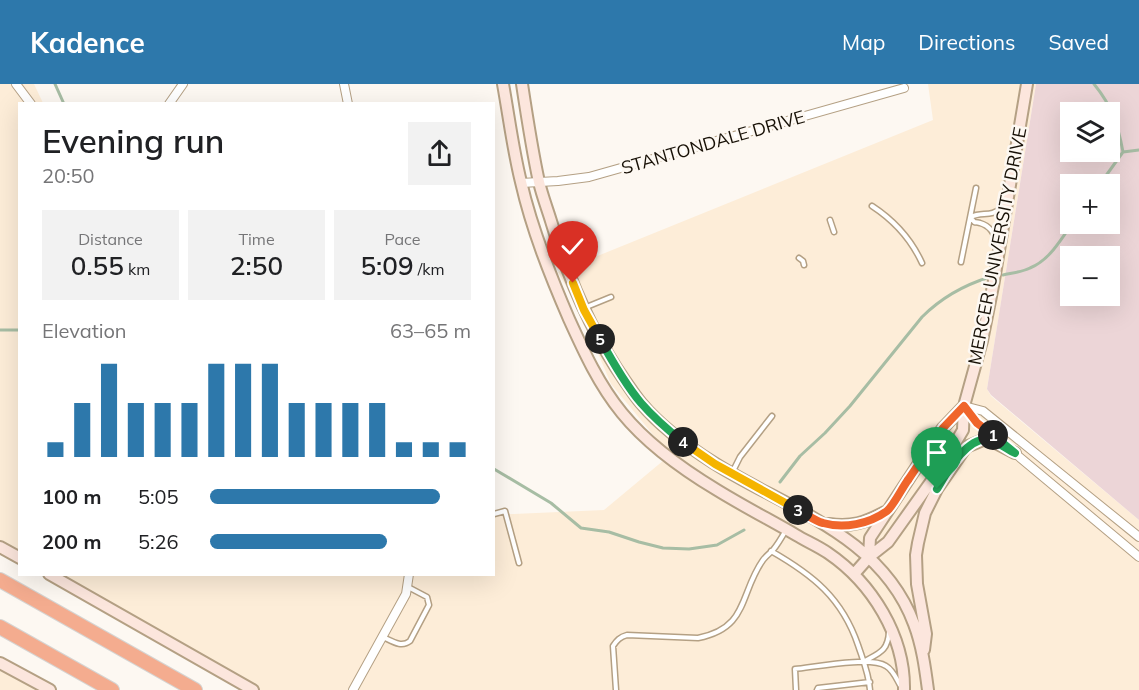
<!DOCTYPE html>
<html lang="en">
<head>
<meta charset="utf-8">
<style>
	body { margin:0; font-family:Mulish,sans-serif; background:#f2f2f2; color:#202124; height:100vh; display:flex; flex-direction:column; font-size:22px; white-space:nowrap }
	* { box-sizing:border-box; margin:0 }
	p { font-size:20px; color:#757577 }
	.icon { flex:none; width:33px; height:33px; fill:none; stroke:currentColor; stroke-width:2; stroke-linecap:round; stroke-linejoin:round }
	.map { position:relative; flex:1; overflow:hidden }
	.details { position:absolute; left:18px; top:18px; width:477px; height:474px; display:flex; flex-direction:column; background:#fff; border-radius:0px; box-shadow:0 6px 24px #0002 }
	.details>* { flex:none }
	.controls { position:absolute; left:1060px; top:18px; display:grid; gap:12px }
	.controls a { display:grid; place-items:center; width:60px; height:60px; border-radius:0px; background:#fff; box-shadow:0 6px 24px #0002; font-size:30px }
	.pin { position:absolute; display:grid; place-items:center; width:51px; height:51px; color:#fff; margin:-62px -26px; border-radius:50% 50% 50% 0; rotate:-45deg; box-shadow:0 0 6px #0007 }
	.pin .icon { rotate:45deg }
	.km { position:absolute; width:30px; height:30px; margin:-15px; border-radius:50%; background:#222; color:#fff; font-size:16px; line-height:30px; text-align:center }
	.round { display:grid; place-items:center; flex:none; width:63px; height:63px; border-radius:0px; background:#f2f2f2 }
	.headline { display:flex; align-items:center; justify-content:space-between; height:102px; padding:0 24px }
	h1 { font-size:33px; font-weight:600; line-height:45px }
	.metrics { display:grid; grid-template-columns:repeat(3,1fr); gap:9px; height:102px; padding:6px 24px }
	.metrics div { display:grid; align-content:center; border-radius:0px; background:#f2f2f2; text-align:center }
	.metrics b { font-size:26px; font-weight:600 }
	.metrics small { font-size:16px; font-weight:400 }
	.metrics p { font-size:16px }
	.chart { height:168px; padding:12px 24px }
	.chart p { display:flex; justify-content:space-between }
	.chart svg { width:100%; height:108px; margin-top:6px; stroke:#2d78ab; stroke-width:6 }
	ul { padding:0 24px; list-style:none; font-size:20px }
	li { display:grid; grid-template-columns:96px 72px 1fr; align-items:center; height:45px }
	li i { height:15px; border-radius:8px; background:#2d78ab }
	header { display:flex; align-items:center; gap:36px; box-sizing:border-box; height:84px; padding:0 30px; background:#2d78ab; color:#fff }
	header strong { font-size:28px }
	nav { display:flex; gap:33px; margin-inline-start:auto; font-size:21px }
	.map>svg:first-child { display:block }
	.built { fill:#fdedd8 }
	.green { fill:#ecd5d7; fill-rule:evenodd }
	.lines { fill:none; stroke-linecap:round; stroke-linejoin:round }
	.stream { stroke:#a7bda4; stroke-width:3 }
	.lane-casing { stroke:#b4a084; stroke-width:7 }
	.street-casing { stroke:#b4a084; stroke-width:10 }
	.secondary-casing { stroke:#b4a084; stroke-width:14 }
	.highway-casing { stroke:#d5d4d2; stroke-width:16 }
	.lane { stroke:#fff; stroke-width:4 }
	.street { stroke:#fff; stroke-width:8 }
	.secondary { stroke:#fce6dd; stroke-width:10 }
	.highway { stroke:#f4ac8f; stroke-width:14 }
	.split-1-casing { stroke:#fff; stroke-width:12 }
	.split-2-casing { stroke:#fff; stroke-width:12 }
	.split-3-casing { stroke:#fff; stroke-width:12 }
	.split-4-casing { stroke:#fff; stroke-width:12 }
	.split-5-casing { stroke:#fff; stroke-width:12 }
	.split-6-casing { stroke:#fff; stroke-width:12 }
	.split-1 { stroke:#22a559; stroke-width:8 }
	.split-2 { stroke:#f0652b; stroke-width:8 }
	.split-3 { stroke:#f0652b; stroke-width:8 }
	.split-4 { stroke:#f5b400; stroke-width:8 }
	.split-5 { stroke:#22a559; stroke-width:8 }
	.split-6 { stroke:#f5b400; stroke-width:8 }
	.labels { text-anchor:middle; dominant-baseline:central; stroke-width:5; stroke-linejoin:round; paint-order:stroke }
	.street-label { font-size:18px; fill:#171006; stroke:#fdf8f2 }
</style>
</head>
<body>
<header>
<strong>Kadence</strong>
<nav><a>Map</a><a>Directions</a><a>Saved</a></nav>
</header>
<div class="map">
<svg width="1139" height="606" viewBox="0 0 1139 606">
	<rect width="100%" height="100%" fill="#fdf8f2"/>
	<path class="built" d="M0,0H34L43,19L20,20L19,474L0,463Z
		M928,0H1036L987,305L991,312L1139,436V606H254L49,491L494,490V431L604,426L670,371L611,300L580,227L558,188L933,36Z
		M0,575L56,606H0Z"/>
	<path class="green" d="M1036,0H1139V436L991,311L987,305ZM1071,28H1110V68H1071ZM1071,100H1110V140H1071ZM1071,172H1110V212H1071Z"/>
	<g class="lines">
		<path class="stream" d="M55,0L64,20
			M1094,0C1112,22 1118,41 1123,68
			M1100,100L1123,68L1139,66
			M1003,191C1012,189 1022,188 1030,184C1050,176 1060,156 1072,140
			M0,246H20
			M494,385L551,419L581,444L609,448L639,458L663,464L689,465L717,461L744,446
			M780,398L800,372L825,349L850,322L922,233C941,214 964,201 990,193"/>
		<g class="lane-casing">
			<path id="lane" d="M872,122C895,137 911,155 922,179
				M971,133C982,127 991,134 1002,123
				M971,134C977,141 972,137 980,139C990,142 994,149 997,158
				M830,136L834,148
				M799,174L803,177L804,181
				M961,178L976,104
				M584,224L611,213
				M732,389L740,373L772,332
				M494,430L505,427L519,479
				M771,467C813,491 842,514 858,561C863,576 869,590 870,606
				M383,553C392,557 401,564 410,557L429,521L427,513L408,503
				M865,577C879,569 888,567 889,548
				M616,606L613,562C617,556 620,553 627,551L698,554C749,544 739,510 763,476C766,472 770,469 773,466C778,460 782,453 786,446
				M796,606L795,585C815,583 870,572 886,582C893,586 896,594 900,601
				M817,606L818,604L870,598"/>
		</g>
		<g class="street-casing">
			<path id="street" d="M16,0L31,20
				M344,0L348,20
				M169,20L183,0
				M521,99L558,97L589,93L904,4
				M964,322L977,339L1002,359
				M964,322L983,327L1139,453
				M1011,366L1139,473
				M353,606L406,510L409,490"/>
		</g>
		<g class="secondary-casing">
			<path id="secondary" d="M503,0C509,33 513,66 521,98C532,146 550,191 569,235C584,268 599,301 622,329C648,361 682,385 717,406C743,422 770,436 796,451C806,457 818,462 828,469C872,499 905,552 904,606
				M522,0C527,33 532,66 539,98C542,111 547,124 551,137C568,194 591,248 625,297C630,304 635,312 641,319C661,343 687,362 714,379C787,425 881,451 914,540C922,561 925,583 928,606
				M829,440C852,443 864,439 885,428
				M0,463L20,474
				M869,473L870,454L933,358L943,344L964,322
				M49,490L253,606
				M854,490L869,473L888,458L940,385L963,346L964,322L982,257L993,202L1027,0
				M924,566L926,550L917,500L916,471L918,459L925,429L937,405L966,363L983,356H990L1015,369
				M0,579L50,606"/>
		</g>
		<g class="highway-casing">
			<path id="highway" d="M0,496L195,606
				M0,543L112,606"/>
		</g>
		<use href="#lane" class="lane"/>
		<use href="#street" class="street"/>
		<use href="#secondary" class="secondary"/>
		<use href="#highway" class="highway"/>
	</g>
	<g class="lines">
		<g class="split-1-casing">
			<path id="split-1" d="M937,405C946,390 967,351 990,356C998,358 1007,365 1015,369L993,351"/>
		</g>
		<g class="split-2-casing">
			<path id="split-2" d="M908,396L943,344L964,322L977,339L993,351"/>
		</g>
		<g class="split-3-casing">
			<path id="split-3" d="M798,426C806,430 815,437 823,439C844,445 869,440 887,427C894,421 902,404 908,396"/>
		</g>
		<g class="split-4-casing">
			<path id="split-4" d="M683,358L715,380L798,426"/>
		</g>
		<g class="split-5-casing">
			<path id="split-5" d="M600,255C612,277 625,300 641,319C654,334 668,346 683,358"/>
		</g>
		<g class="split-6-casing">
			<path id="split-6" d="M573,199L584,226L600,255"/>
		</g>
		<use href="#split-1" class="split-1"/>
		<use href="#split-2" class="split-2"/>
		<use href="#split-3" class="split-3"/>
		<use href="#split-4" class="split-4"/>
		<use href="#split-5" class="split-5"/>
		<use href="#split-6" class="split-6"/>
	</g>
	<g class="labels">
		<g class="street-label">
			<text transform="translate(713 58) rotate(-16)">STANTONDALE DRIVE</text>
			<text transform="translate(997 162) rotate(-79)">MERCER UNIVERSITY DRIVE</text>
		</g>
	</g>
</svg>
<div class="controls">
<a><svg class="icon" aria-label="layers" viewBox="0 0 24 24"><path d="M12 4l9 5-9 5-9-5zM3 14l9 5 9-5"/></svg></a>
<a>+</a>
<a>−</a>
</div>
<div class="pin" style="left:937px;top:405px;background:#1e9e55"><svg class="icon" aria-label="arrive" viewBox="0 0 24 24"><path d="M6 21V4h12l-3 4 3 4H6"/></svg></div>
<div class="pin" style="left:573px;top:199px;background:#d93025"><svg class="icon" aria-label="check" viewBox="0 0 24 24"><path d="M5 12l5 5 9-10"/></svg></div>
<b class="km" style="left:993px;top:351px">1</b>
<b class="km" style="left:798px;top:426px">3</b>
<b class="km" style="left:683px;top:358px">4</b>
<b class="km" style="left:600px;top:255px">5</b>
<section class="details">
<div class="headline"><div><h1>Evening run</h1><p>20:50</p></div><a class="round"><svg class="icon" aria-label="share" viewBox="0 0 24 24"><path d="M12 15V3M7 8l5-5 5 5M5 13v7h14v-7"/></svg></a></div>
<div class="metrics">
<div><p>Distance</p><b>0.55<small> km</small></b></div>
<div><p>Time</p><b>2:50</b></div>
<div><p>Pace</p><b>5:09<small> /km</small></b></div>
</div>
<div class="chart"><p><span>Elevation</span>63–65 m</p>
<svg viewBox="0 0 160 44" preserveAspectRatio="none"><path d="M5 44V38M15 44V22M25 44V6M35 44V22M45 44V22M55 44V22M65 44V6M75 44V6M85 44V6M95 44V22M105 44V22M115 44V22M125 44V22M135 44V38M145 44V38M155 44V38"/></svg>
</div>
<ul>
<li><b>100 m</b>5:05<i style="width:88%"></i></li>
<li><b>200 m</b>5:26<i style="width:68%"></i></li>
</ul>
</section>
</div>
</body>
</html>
